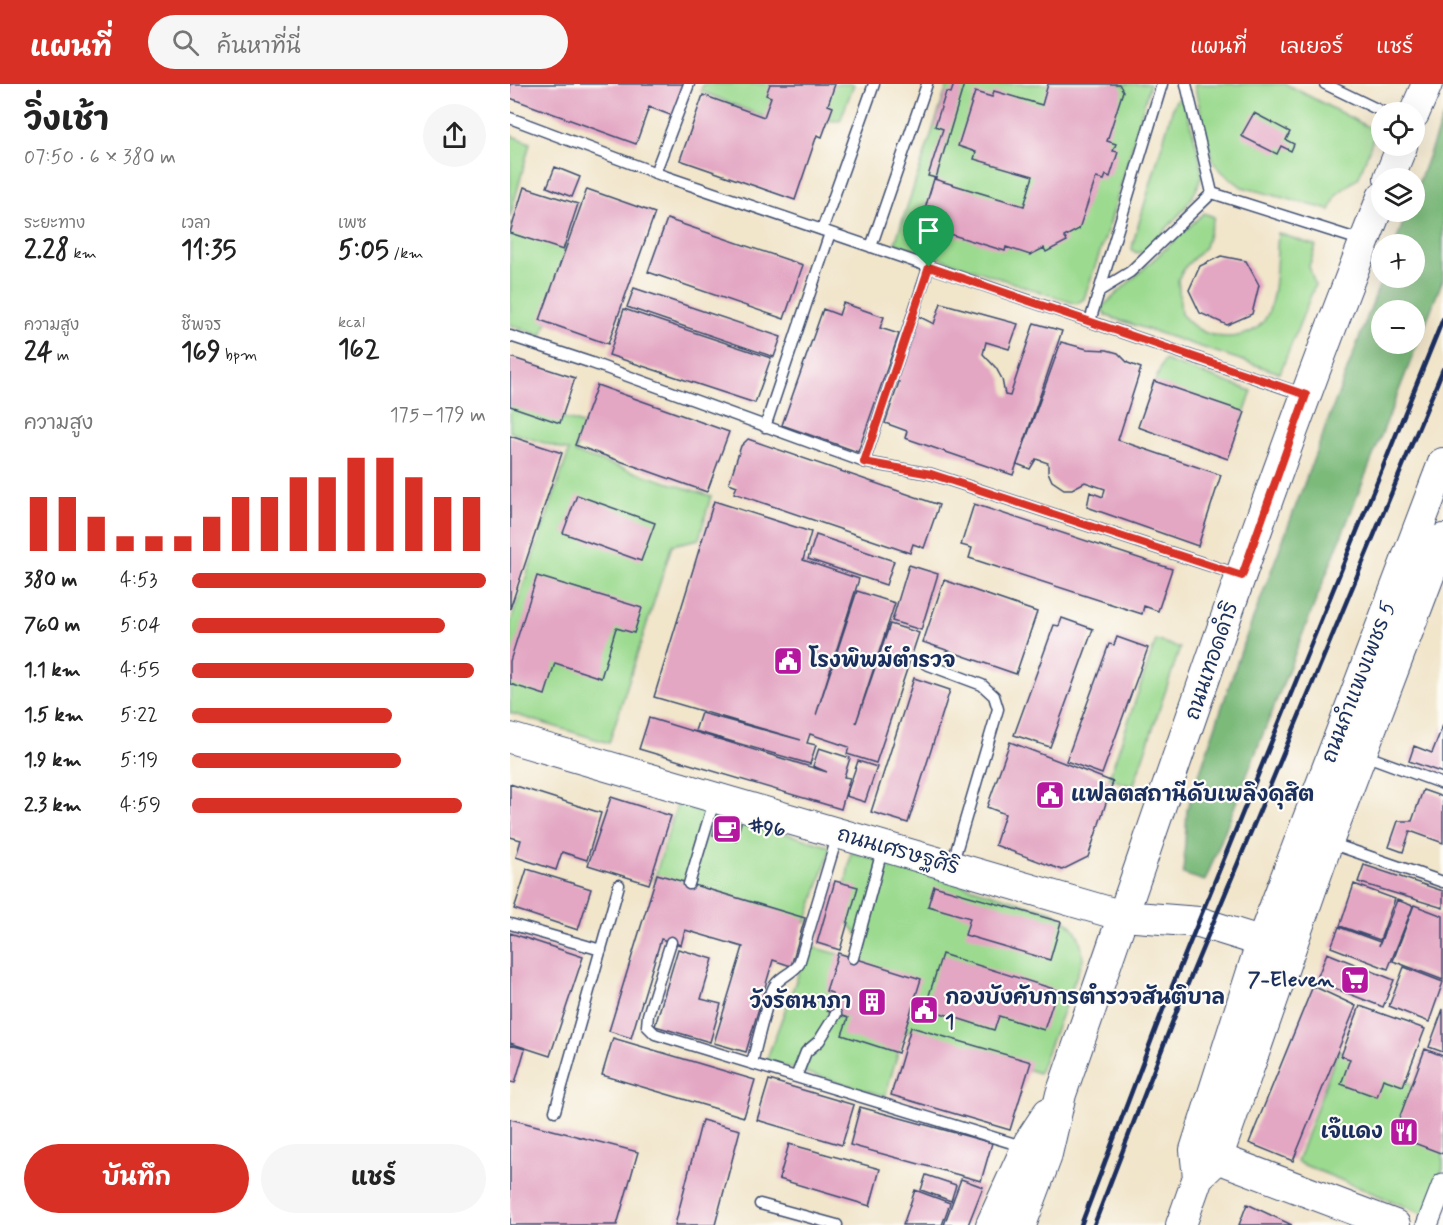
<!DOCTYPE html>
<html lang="th">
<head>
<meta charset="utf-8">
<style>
	body { margin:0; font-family:Mynerve,"Playpen Sans Thai",sans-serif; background:#f6f6f6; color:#222; height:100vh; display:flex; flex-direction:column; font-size:22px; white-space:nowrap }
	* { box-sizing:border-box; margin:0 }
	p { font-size:20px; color:#767676 }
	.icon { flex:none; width:33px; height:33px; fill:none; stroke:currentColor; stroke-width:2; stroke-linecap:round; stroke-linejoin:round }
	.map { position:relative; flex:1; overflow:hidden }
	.panel { display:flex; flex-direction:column; background:#fff; width:510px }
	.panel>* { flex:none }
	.buttons { position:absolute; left:861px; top:18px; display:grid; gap:12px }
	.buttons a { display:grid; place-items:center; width:54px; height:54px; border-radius:50%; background:#fff; box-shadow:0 6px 24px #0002; font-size:30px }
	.pin { position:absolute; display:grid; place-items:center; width:51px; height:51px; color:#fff; margin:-62px -26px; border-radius:50% 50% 50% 0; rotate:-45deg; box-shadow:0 0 6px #0007 }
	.pin .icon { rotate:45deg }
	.round { display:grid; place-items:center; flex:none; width:63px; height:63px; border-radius:32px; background:#f6f6f6 }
	.headline { display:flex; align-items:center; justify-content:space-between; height:102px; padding:0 24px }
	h1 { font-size:33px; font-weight:700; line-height:45px }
	.stats { display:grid; grid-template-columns:repeat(3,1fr); gap:9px; height:102px; padding:6px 24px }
	.stats div { display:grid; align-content:center }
	.stats b { font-size:26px; font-weight:700 }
	.stats small { font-size:16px; font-weight:400 }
	.stats p { font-size:16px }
	.chart { height:168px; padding:12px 24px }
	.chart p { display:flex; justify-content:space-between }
	.chart svg { width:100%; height:108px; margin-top:6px; stroke:#d93025; stroke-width:6 }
	.button { display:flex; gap:12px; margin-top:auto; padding:12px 24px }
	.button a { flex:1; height:69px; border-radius:36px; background:#d93025; color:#fff; font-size:24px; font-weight:700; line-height:69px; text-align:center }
	.button a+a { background:#f6f6f6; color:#222 }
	ul { padding:0 24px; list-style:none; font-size:20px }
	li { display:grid; grid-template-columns:96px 72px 1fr; align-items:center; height:45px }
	li i { height:15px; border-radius:8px; background:#d93025 }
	header { display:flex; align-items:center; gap:36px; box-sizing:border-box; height:84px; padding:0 30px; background:#d93025; color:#fff }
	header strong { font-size:28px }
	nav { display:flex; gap:33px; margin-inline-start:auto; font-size:21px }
	.search { width:420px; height:54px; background:#f6f6f6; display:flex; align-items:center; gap:15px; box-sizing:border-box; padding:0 21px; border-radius:33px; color:#767676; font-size:22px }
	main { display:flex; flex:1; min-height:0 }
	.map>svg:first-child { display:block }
	.green { fill:#9bda8f; stroke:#5b8476; stroke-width:1.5 }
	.forest { fill:#7cba7a; stroke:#4c746c; stroke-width:1.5; fill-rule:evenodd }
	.building { fill:#e3a6c3 }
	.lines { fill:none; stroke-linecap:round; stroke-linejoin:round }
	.lane-casing { stroke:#3b4a6e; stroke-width:13 }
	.street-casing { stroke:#3b4a6e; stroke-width:23 }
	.secondary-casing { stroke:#3b4a6e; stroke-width:32 }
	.lane { stroke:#fff; stroke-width:10 }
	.street { stroke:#fff; stroke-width:21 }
	.secondary { stroke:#fff; stroke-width:30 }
	.rail { stroke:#1b2f5e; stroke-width:4.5 }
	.route-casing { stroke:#fff; stroke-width:12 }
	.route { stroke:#d93025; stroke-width:8 }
	.labels { text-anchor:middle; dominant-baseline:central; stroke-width:4.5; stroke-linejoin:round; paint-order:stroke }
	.poi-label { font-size:21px; font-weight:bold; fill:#1b2f5e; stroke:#fdfcf7; text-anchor:start }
	.street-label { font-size:21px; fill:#1b2f5e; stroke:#fdfcf7 }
</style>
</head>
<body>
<header>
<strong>แผนที่</strong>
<div class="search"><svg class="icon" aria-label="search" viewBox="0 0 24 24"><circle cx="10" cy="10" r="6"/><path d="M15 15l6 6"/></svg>ค้นหาที่นี่</div>
<nav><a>แผนที่</a><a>เลเยอร์</a><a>แชร์</a></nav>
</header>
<main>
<section class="panel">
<div class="headline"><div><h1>วิ่งเช้า</h1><p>07:50 · 6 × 380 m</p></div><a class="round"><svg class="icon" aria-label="share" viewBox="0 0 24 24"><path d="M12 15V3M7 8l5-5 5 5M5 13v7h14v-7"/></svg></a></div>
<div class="stats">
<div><p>ระยะทาง</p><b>2.28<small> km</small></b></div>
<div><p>เวลา</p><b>11:35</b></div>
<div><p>เพซ</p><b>5:05<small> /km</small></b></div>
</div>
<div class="stats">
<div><p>ความสูง</p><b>24<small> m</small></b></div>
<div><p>ชีพจร</p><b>169<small> bpm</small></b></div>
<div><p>kcal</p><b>162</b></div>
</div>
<div class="chart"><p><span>ความสูง</span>175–179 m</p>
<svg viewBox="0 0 160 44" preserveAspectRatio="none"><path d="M5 44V22M15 44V22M25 44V30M35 44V38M45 44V38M55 44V38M65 44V30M75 44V22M85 44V22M95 44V14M105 44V14M115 44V6M125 44V6M135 44V14M145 44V22M155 44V22"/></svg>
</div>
<ul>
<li><b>380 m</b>4:53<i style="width:100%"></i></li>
<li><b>760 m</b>5:04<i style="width:86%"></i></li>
<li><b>1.1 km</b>4:55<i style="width:96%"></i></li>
<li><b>1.5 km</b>5:22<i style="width:68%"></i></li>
<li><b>1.9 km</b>5:19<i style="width:71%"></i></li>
<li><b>2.3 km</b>4:59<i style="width:92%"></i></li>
</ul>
<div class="button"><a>บันทึก</a><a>แชร์</a></div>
</section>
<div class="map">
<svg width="933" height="1141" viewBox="0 0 933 1141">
	<rect width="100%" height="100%" fill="#fdfcf7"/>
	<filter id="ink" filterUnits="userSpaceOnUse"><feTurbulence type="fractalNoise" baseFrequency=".0167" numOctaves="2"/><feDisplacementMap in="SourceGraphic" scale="12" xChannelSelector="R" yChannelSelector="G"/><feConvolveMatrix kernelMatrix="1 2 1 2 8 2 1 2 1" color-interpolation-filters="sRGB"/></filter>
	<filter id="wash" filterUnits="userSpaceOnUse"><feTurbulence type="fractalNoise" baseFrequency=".008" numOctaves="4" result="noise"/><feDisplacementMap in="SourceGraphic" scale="24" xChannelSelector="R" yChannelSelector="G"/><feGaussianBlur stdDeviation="1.35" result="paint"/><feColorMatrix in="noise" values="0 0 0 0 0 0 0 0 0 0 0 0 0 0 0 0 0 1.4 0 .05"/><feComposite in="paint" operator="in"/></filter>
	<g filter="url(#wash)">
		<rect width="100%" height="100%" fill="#f1e5ca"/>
		<path class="green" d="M193,0H344L330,37L254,33L191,7Z
			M438,0H640L600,139L574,215L566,220L385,159Z
			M684,0H776L866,47L849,93L827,110L820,126L732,103L711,87L702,76Z
			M667,15H673C678,33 693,75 691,92C687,118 652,148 635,167L627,169L622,166L623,159L664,20Z
			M0,51L20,59L0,134Z
			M694,129L704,133L695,163L676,182L668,195L671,230C676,235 682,242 688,245C712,259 749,255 759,227C767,202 766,174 768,149L806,162L799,182L805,201L770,289L597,232L591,224Z
			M0,138L63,161L32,252L0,241Z
			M654,276L742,307L730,342L641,307Z
			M0,316L75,341L65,369L201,412L189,455L162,461L99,659L0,629V540L59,367L0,348Z
			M646,556L670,564L623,703L599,694Z
			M168,717L321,763L296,839L144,796Z
			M341,768L543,828C565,841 571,849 573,875L529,989L395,946L375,1012L256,977L299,862L350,876L354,859L331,829Z
			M828,966L904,1001L933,1050V1084L916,1131L787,1078Z"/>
		<path class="forest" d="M933,33V195L695,797L673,790L677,726L732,564L872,194H904V160H885L897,128H904L905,108ZM872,226H904V260H872Z"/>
		<g id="blocks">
			<path class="building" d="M0,0H175L163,32L139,23L126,60L0,14Z
				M260,0H325L318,21L323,23L312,53L307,51L285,116L170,76L193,11L254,33L261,13L256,11Z
				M444,0H454L426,94L418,92L433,45L425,42L436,8L441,9Z
				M538,0H609L613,7L597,57L606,60L603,67L608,68L600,93L596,91L594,96L586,94L569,145L554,153L557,157L536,168L534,164L520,171L496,163L495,167L410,141L424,95L514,122L523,92L464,75L466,68L448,62L465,8L482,13L484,7L532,21Z
				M744,29L780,48L776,56L784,60L781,67L771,62L767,70L731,52Z
				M45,83L70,93L62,113L37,103Z
				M14,103L68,120L53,166L0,149Z
				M77,105L145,129L98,260L30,236Z
				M157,135L293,181L274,235L138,188Z
				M711,172L736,177L749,201L742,230L717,241L690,229L679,206L690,182Z
				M124,204L271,253L264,273L117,223Z
				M333,219L374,233L370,244L389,250L348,368L272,341L313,225L329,231Z
				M431,219L508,240L499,265L476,258L473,270L486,284L492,295L495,311L500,312L524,239L552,247L503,391L395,354L397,347L375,339L389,298L386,297L408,232L424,240Z
				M114,225L261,274L245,319L99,271Z
				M551,258L577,265L597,266L608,269L618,279L631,284L608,356L711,391L688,462L577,423L580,408L593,413L595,405L575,398L562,405H554L542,397L538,388V379L526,375L520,385L507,380Z
				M0,273L65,294L50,339L0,322Z
				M644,297L735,328L718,375L628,343Z
				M87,301L219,348L197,408L65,361Z
				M0,352L52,369L0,525Z
				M238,355L429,421L414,464L403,460L400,469L224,409L227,402L219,399L231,362Z
				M67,411L145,439L131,477L53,449Z
				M204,417L301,448L293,476L349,495L306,631L347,507L385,519L346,639L380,540L409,549L366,679L337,670L339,663L300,650L297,659L306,661L300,680L185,647L191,629L291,656L144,613Z
				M464,420L662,485L648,527L634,522L632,530L459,474L462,464L451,461Z
				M306,451L384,477L376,501L298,475Z
				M399,481L428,490L411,546L382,537Z
				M27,492L132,524L124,549L106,544L91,594L45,579L35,611L0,600V577Z
				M434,496L527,528L506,590L413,558Z
				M552,534L583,545L540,663L504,651L544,541L549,542Z
				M607,553L638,564L592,690L556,677L599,560L604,561Z
				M404,594L440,606L398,739L361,728Z
				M139,634L317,688L303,682L309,664L340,674L334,693L340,694L331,725L129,665Z
				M933,641V689L899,677L904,662L922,669Z
				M500,658L603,698L578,773L552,786L485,761L495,730L477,723Z
				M348,677L367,683L355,718L336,712Z
				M0,700L91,729L77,776L52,768L46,786L6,773L11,756L0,753Z
				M913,706L933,713V759L900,747L893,768L879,763L888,737H902Z
				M101,713L161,732L139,800L78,781Z
				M207,733L231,739L226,757L203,751Z
				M854,781L933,807V824L848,798Z
				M17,785L81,805L68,846L4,825Z
				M147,790L295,834L281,882L263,876L236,968L204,959L233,863L175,846L171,861L151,855L121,954L99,947Z
				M325,797L348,803L330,866L307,859Z
				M844,800L885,815L870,856L830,842Z
				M424,802L551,838L540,876L455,851L460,834L418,822Z
				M887,816L903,822L878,885L821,863L829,843L870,858L869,862Z
				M904,821L933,832V896L883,877Z
				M0,849L73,873L40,972L0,959Z
				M168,865L203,875L191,915L211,920L200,958L145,942Z
				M328,869L411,895L388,969L332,951L338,934L317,927L322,909L316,907Z
				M817,869L884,896L873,923L806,897Z
				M432,870L547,906L534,946L489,932L484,946L415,924Z
				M894,883L933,898L919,938L879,922Z
				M803,902L846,922L783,1077L739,1059Z
				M850,922L915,945L893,1002L873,995L867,1013L831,1000L840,975L831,972Z
				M933,925V968L919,963Z
				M401,943L521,978L500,1046L381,1011Z
				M103,954L245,996L234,1033L92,991Z
				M0,961L15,965L5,999L0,998Z
				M915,965L933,972V1070L883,1051Z
				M259,996L344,1021L332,1061L247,1036Z
				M350,1023L482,1059L471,1097L340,1061Z
				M0,1035L128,1068L107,1141H0Z
				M192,1036L230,1046L205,1141H165Z
				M279,1060L370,1085L360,1122L269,1095Z
				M416,1091L446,1101L441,1117L411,1106Z
				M451,1095L473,1103L458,1141H434Z
				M405,1106L440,1119L432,1141H393Z
				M737,1120L782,1141H729Z"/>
		</g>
	</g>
	<g filter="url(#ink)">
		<use href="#blocks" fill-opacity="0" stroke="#3b4a6e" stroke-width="1.5"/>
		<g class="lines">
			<g class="lane-casing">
				<path id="lane" d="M676,0L702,109
					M815,0L873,28
					M0,34L154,92L795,311
					M145,89L179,0
					M702,109L853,157
					M312,146L364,0
					M361,163L417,0
					M589,207L620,188L702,109
					M580,237L652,0
					M0,252L82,279L354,378L421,390L729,491
					M255,343L320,149
					M354,378L419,182
					M416,580L472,601L484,612L488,625L442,781
					M854,671L933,700
					M820,759L933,798
					M179,800L205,714
					M0,840L91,866
					M161,858L138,931L137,942L145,950L515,1063
					M343,874L373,763
					M242,979C246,964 258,910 265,901C271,892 283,889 289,880L328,750
					M286,993L296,968L309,957L326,930
					M45,1027L109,801
					M250,1120L327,1141"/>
			</g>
			<g class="street-casing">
				<path id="street" d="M917,1141L933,1100"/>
			</g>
			<g class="secondary-casing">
				<path id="secondary" d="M904,30L917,0
					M879,94L892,62
					M0,654L613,832L689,838L779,866
					M689,1067L885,1141
					M688,1093L707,1075L815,766L933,455
					M481,1141L519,1058L538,1029
					M511,1141L536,1074L551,1010C656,711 754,408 872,113
					M671,1141L688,1093L685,1066L752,856L933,379"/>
			</g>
			<use href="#lane" class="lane"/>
			<use href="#street" class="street"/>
			<use href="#secondary" class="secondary"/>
			<path class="rail" d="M571,1141L657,915L933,235
				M584,1141L669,921L933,285"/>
		</g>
	</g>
	<g class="lines" filter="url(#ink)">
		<g class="route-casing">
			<path id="route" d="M419,183L796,311L732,492L421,390L354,378Z"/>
		</g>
		<use href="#route" class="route"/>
	</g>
	<defs>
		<g id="civic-square" transform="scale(1.5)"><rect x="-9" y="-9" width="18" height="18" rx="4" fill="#b5179e" stroke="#fdfcf7"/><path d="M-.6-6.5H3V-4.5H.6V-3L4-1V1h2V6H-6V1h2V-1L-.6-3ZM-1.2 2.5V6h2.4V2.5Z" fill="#fff"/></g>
		<g id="cafe-square" transform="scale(1.5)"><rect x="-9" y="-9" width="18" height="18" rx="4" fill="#b5179e" stroke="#fdfcf7"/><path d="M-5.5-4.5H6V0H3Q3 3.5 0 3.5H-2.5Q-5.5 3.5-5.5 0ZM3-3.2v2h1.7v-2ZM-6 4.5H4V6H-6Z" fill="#fff"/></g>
		<g id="supermarket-square" transform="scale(1.5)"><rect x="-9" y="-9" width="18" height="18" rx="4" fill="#b5179e" stroke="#fdfcf7"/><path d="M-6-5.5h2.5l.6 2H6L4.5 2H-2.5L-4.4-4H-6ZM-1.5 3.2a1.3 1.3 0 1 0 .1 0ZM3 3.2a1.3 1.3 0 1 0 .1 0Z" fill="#fff"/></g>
		<g id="building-square" transform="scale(1.5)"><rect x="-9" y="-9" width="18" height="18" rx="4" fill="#b5179e" stroke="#fdfcf7"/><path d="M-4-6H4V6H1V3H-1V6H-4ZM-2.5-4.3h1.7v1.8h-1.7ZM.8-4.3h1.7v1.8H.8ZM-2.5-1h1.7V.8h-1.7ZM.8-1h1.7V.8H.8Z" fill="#fff"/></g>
		<g id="restaurant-square" transform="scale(1.5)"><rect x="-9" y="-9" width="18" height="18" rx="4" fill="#b5179e" stroke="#fdfcf7"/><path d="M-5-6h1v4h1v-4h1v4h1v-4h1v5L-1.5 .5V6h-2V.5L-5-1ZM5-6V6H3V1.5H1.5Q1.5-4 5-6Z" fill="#fff"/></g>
	</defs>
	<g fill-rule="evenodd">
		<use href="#civic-square" x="278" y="577"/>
		<use href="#civic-square" x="540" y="711"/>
		<use href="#cafe-square" x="217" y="745"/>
		<use href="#supermarket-square" x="845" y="896"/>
		<use href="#building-square" x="362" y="918"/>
		<use href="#civic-square" x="414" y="926"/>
		<use href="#restaurant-square" x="894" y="1048"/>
	</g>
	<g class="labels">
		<g class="poi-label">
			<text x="299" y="577">โรงพิพม์ตำรวจ</text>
			<text x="561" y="711">แฟลตสถานีดับเพลิงดุสิต</text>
			<text x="238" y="745">#96</text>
			<text x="824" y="896" text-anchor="end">7-Eleven</text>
			<text x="435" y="914">กองบังคับการตำรวจสันติบาล<tspan x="435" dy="24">1</tspan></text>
			<text x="341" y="918" text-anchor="end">วังรัตนาภา</text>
			<text x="873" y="1048" text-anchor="end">เจ๊แดง</text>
		</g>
		<g class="street-label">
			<text transform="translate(702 577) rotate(-71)">ถนนเทอดดำริ</text>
			<text transform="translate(849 598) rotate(-69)">ถนนกำแพงเพชร 5</text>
			<text transform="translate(388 767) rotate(16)">ถนนเศรษฐศิริ</text>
		</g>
	</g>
</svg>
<div class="buttons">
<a><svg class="icon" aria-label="locate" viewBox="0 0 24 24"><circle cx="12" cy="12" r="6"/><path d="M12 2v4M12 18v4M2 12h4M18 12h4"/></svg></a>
<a><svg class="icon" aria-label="layers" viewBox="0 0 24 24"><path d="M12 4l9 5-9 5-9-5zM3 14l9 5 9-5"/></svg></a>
<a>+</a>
<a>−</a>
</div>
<div class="pin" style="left:419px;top:183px;background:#1e9e55"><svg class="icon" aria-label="arrive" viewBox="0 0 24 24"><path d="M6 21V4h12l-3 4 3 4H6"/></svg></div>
</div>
</main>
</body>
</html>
